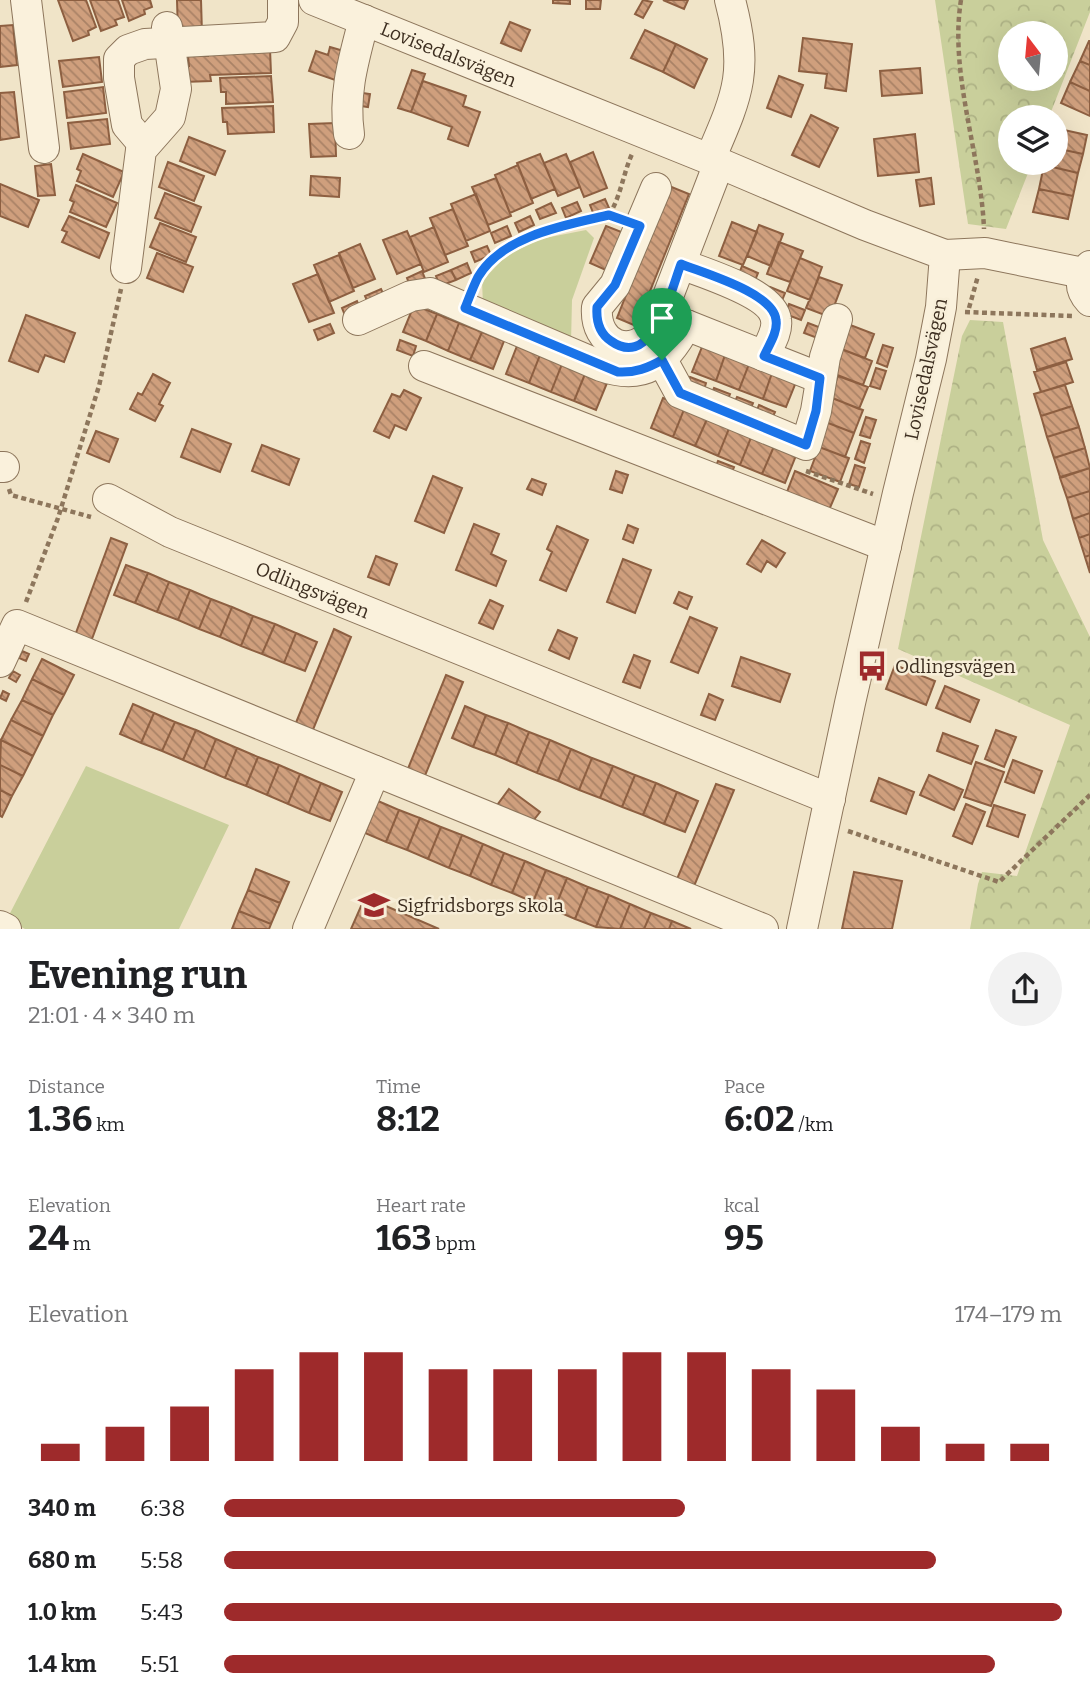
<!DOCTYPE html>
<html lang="en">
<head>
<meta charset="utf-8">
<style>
	body { margin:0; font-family:Bitter,serif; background:#f2f2f2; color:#202124; height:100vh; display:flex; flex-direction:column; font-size:26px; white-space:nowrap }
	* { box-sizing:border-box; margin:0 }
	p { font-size:23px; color:#757577 }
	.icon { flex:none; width:38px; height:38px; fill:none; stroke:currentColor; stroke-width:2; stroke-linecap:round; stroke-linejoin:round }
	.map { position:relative; height:929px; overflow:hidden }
	.side { display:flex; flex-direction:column; background:#fff; flex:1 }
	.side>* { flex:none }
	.needle { width:46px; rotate:344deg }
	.fabs { position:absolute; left:998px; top:21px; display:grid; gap:14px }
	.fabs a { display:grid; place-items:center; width:70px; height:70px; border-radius:50%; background:#fff; box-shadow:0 7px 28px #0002; font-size:35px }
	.pin { position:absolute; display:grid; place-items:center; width:60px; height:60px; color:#fff; margin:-72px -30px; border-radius:50% 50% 50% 0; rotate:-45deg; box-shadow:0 0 7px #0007 }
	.pin .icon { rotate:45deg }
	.round { display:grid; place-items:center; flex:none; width:74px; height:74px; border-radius:37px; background:#f2f2f2 }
	.headline { display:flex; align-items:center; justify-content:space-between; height:119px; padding:0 28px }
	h1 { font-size:38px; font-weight:700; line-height:52px }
	.figures { display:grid; grid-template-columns:repeat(3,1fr); gap:10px; height:119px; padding:7px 28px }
	.figures div { display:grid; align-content:center }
	.figures b { font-size:35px; font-weight:700 }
	.figures small { font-size:19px; font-weight:400 }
	.figures p { font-size:19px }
	.chart { height:196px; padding:14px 28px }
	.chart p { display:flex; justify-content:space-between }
	.chart svg { width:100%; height:126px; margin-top:7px; stroke:#9e2a2b; stroke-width:6 }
	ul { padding:0 28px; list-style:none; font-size:23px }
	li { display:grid; grid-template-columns:112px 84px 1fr; align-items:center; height:52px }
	li i { height:18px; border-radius:9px; background:#9e2a2b }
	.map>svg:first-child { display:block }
	.forest { fill:url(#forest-crowns); fill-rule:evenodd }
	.park { fill:#c9cf9b }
	.building { fill:url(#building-back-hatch); stroke:#8d5f41; stroke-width:2 }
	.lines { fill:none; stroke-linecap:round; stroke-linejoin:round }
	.minor-casing { stroke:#8d765c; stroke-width:32 }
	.path { stroke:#8d765c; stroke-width:4.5; stroke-dasharray:5 3.5; stroke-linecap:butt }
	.minor { stroke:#faf1dc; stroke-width:30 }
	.route-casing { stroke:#fff; stroke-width:14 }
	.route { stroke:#1a73e8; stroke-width:9 }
	.labels { text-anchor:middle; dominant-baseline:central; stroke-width:5; stroke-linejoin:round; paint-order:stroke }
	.street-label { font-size:19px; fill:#3d2e20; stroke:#f7eed8 }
	.poi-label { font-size:19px; fill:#3d2e20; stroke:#f7eed8; text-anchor:start }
</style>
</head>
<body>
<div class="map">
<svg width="1090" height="929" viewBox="0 0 1090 929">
	<defs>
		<pattern id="forest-crowns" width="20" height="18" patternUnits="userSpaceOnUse" patternTransform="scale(1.75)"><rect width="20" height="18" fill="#c9cf9b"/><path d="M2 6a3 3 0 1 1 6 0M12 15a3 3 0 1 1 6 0" fill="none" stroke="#aeb285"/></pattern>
		<pattern id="building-back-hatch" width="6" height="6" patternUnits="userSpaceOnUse" patternTransform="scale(1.75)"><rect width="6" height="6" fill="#cf9f7d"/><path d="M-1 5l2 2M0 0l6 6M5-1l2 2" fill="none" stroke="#a98266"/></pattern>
	</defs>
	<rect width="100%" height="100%" fill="#f0e4c8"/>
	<path class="forest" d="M935,0H1090V12L1049,117H1010V163H1032L1006,229L968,224ZM1010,33H1055V79H1010Z
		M970,320L1003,322L1043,540L1090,637V929H970L978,884L982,872L1017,876L1070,725L898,649L962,336Z"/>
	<path class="park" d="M586,230L594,238L572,300L571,343L483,305L482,281L507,255L540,239Z
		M86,766L229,825L179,929H25L7,919Z"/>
	<path class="building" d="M58,0H86L96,27L88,31L89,35L73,41Z
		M90,0H118L124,17L115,20L117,25L101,31Z
		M122,0H150L152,7L144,10L145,14L129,21Z
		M177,0H201L202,33L178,34Z
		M553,0H570V4L553,3Z
		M586,0H601L600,9H586Z
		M643,0L652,2L643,18L635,14Z
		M663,0H688L684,9Z
		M510,22L530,30L521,51L501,43Z
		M13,25L17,65L0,67V26Z
		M645,30L676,44L663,72L631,58Z
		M803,38L852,44L846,91L825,88L827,74L799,71Z
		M1089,41H1090V65L1080,61Z
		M676,44L707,59L694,88L663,72Z
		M330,47L347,52L338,81L309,71L316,51L328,55Z
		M270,49L271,73L210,75L211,81L183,82L182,66H189L188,56H208V51Z
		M99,57L102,82L63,87L59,61Z
		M1080,61L1090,65V91L1070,82Z
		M920,68L922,93L882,96L880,71Z
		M412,70L425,74L411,112L398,108Z
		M271,76L273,102L226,104V92H221L220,78Z
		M779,76L803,85L791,117L767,108Z
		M423,81L466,96L463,106L480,112L468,146L448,139L452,127L411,112Z
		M1070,82L1090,91V116L1061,103Z
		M103,87L106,113L67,118L64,92Z
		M14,92L19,137L0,140V93Z
		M356,92L370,94L368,107L354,105Z
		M273,106L274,132L228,134L227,122H223L222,108Z
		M811,115L838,128L819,167L792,155Z
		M107,119L110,144L71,149L68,123Z
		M335,123L336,156L311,157L309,124Z
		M1055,128L1087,135L1083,154L1055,148Z
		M915,134L919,172L878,176L874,139Z
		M189,137L225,151L215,175L180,161Z
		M1055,148L1083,154L1078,173L1044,165V163H1055Z
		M593,152L607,188L584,197L570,162Z
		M83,154L124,172L113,197L77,181L81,171L77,169Z
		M540,154L555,189L531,199L517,163Z
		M566,154L580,187L558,196L544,163Z
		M168,162L204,176L194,201L159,187Z
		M51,164L55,195L38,196L35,166Z
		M518,165L533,203L510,213L495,175Z
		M1044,165L1078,173L1073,196L1039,189Z
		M311,176L340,178L339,197L310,195Z
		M496,178L511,216L488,225L472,187Z
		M931,178L934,204L920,206L916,180Z
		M0,184L39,200L28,227L0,216Z
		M76,185L117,203L106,227L70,212L74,202L70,200Z
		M669,186L689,194L636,326L617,318Z
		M1039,189L1073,196L1068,219L1033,212Z
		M165,193L201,207L191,232L155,218Z
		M476,194L490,231L466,241L451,204Z
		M605,199L609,208L594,215L590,205Z
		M577,202L581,211L566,218L562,208Z
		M551,203L556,213L540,219L536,210Z
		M453,209L468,246L445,255L430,218Z
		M69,216L109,233L99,258L62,242L67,232L62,230Z
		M530,216L534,225L519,232L515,223Z
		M732,222L757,232L743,265L719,256Z
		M160,223L196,237L186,262L150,247Z
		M759,225L783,234L771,266L747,256Z
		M507,226L511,236L495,243L491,233Z
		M606,226L624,233L608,271L590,263Z
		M434,227L448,262L424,272L410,237Z
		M407,231L421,264L397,274L383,240Z
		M779,242L803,251L790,282L767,274Z
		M360,244L375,279L353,288L339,253Z
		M487,246L491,255L475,262L471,252Z
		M157,253L193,267L183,292L147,278Z
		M339,255L354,291L329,302L314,265Z
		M800,258L822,267L810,300L787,291Z
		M467,263L471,273L456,280L451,270Z
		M742,266L758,273L754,283L738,276Z
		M451,270L456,280L440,286L436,276Z
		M422,271L426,281L411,288L407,278Z
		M318,274L334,313L309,322L293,284Z
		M819,277L842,285L830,317L806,308Z
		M770,287L785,293L781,303L766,296Z
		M381,289L385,298L369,305L365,296Z
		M357,301L361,311L346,318L342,308Z
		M789,304L805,310L801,320L785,314Z
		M414,305L437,314L426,341L403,332Z
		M437,314L459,323L448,351L426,341Z
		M26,315L75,333L64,362L45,355L38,372L9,361Z
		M459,323L482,332L470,360L448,351Z
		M808,323L824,329L820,339L804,333Z
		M845,323L874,334L865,358L836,347Z
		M330,324L334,333L318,340L314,330Z
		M482,332L504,341L493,369L470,360Z
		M1065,338L1072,359L1037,370L1031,349Z
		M400,340L416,346L413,356L397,350Z
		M883,345L893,348L887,367L877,363Z
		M517,346L540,355L529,383L506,374Z
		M702,347L725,355L716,381L692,372Z
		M841,349L872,361L863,385L832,373Z
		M540,355L562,364L551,392L529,383Z
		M725,355L749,364L739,390L716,381Z
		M1066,362L1073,382L1041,392L1034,372Z
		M562,364L585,374L574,401L551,392Z
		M749,364L772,373L763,399L739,390Z
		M876,368L886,371L880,389L870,386Z
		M772,373L796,382L786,407L763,399Z
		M153,374L170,383L159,404L163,406L155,421L130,409L138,393L142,395Z
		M585,374L607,383L596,410L574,401Z
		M838,376L868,387L859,409L830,397Z
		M690,377L706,383L703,393L687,387Z
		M1065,385L1072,406L1041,416L1034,394Z
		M714,388L730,394L726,404L710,398Z
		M404,390L421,398L406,430L395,425L389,438L374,431L392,394L400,397Z
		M737,397L753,403L749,413L733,406Z
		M663,398L685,407L673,437L651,428Z
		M832,398L863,410L854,433L823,421Z
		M759,405L775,412L771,421L755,415Z
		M1072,406L1079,427L1047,437L1041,416Z
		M685,407L708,417L695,446L673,437Z
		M708,417L730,426L718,456L695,446Z
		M866,417L876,420L870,438L860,435Z
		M823,421L854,433L845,457L814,445Z
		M730,426L752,435L740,465L718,456Z
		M1079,427L1085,448L1054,458L1047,437Z
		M192,429L231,444L220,472L181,457Z
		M96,431L118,439L109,462L87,453Z
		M752,435L775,444L762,474L740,465Z
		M861,441L870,444L864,463L855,459Z
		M775,444L797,453L785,483L762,474Z
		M262,445L299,459L289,485L252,471Z
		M819,447L849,458L840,482L810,471Z
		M1085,448L1090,468L1060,477L1054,458Z
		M718,461L734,467L730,477L714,471Z
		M855,465L865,468L859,487L849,484Z
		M1090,468V491L1067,498L1060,478Z
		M616,471L628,475L622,493L610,489Z
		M795,471L838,489L829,510L787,492Z
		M433,476L462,488L444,533L415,521Z
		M532,479L546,484L542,495L527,489Z
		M1090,491V513L1073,519L1067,498Z
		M1090,513V534L1079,538L1073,519Z
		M474,524L499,534L491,554L506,561L496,586L456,570Z
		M628,525L638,529L633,543L623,539Z
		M557,526L588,540L566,591L540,580L552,552L547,549Z
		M1090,534V555L1085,557L1079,538Z
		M111,538L127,544L89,647L73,641Z
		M762,540L785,553L776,567L767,561L761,572L747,564Z
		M1090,555V573L1085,557Z
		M376,556L397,564L389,585L368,577Z
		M623,559L651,570L635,613L607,602Z
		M126,565L148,573L135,603L114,595Z
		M148,573L169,582L157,612L135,603Z
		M169,582L190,590L178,620L157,612Z
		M190,590L211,599L199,629L178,620Z
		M679,592L692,597L687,609L674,603Z
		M211,599L232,607L220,637L199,629Z
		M490,600L503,606L493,629L479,623Z
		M232,607L253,616L241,646L220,637Z
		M253,616L275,624L262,654L241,646Z
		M690,617L717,628L698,673L671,662Z
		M275,624L296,633L284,663L262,654Z
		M334,629L351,637L310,737L293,730Z
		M558,630L577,638L569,659L549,650Z
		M296,633L317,642L305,671L284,663Z
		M22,651L29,654L26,661L19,658Z
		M634,655L650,661L640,688L623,682Z
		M741,657L790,674L780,702L732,686Z
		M42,659L74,675L64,695L32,679Z
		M895,665L935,681L926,705L886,689Z
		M13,671L20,675L16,682L9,678Z
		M446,675L463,682L422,783L405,776Z
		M32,679L64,695L53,715L22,700Z
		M945,686L979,700L970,722L936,708Z
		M3,691L9,694L6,701L0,698Z
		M709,694L723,700L715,720L701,715Z
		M22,700L53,715L43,736L11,720Z
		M133,704L154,713L141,743L120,734Z
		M465,706L486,715L473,747L452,738Z
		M154,713L175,722L162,751L141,743Z
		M486,715L508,723L495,755L473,747Z
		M11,720L43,736L33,756L1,740Z
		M175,722L196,730L183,760L162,751Z
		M508,723L529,732L516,764L495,755Z
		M196,730L216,739L204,769L183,760Z
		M996,730L1016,737L1004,767L985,759Z
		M529,732L550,740L537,773L516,764Z
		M943,733L978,746L971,764L937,751Z
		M216,739L237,748L225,778L204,769Z
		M1,740L33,756L23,776L0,765Z
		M550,740L571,749L558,781L537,773Z
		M237,748L258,757L246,786L225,778Z
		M571,749L592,758L579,790L558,781Z
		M258,757L279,765L267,795L246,786Z
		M592,758L613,766L600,798L579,790Z
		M1013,760L1042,771L1034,793L1005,782Z
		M976,762L1004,772L991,806L964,797Z
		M0,765L23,776L12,796L0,790Z
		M279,765L300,774L288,804L267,795Z
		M613,766L635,775L622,807L600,798Z
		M300,774L321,783L309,813L288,804Z
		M635,775L656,783L643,815L622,807Z
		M929,775L963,790L954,810L920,795Z
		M879,778L914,792L906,814L871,801Z
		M321,783L342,792L330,821L309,813Z
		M656,783L677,792L664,824L643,815Z
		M716,784L734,790L692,891L675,884Z
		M509,789L540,812L522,835L492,812Z
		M0,790L12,796L2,817L0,816Z
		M677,792L698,801L685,832L664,824Z
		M378,801L399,810L386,842L365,833Z
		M966,804L985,812L972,844L953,836Z
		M994,805L1025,815L1018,837L987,826Z
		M399,810L420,818L407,850L386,842Z
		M420,818L441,827L428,859L407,850Z
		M441,827L462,835L449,868L428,859Z
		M462,835L483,844L470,876L449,868Z
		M483,844L504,853L491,885L470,876Z
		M504,853L525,861L512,893L491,885Z
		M525,861L546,870L533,902L512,893Z
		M256,869L289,882L280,903L248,890Z
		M546,870L567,878L554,910L533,902Z
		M854,872L902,881L892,929H842Z
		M567,878L588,887L575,919L554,910Z
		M588,887L609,895L596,927L575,919Z
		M248,890L280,903L271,924L239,911Z
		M609,895L630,904L620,929L596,927Z
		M365,897L439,929H351Z
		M630,904L651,913L644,929H620Z
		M239,911L271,924L269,929H232Z
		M651,913L672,921L669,929H644Z
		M672,921L691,929H669Z"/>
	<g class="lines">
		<g class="minor-casing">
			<g id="minor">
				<path d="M26,0L44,148"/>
				<path id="s1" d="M314,0L719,163L865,225L945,255L941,307L931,359L898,493L850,703L802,929"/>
				<path d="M349,134C343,94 354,58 364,20"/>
				<path d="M144,145L127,125L119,78V59L128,50L145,44L275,37L283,22V0"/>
				<path d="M710,159C738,94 749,72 730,0"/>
				<path d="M656,188L615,285L597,307C594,346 632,360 655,330L719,163"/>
				<path d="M945,255L985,253L1083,273"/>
				<path d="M681,264C703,273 773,293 776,320C778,332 769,345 764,356"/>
				<path d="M1090,266C1079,277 1079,289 1090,301"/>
				<path d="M126,268L141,150L170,117L176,89L167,27"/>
				<path d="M358,320L411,296L430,293L601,366C644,381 666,363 686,325"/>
				<path d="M667,320L686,325L820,378"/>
				<path d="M662,360L680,393L806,445L816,411L825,357L837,319"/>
				<path d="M424,366L886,546"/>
				<path d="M0,467H4"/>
				<path id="s2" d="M108,499L170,532L830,799"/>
				<path d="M0,662L17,625L763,929"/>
				<path d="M0,926L6,929"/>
				<path d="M308,929L375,771"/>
			</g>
		</g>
		<path class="path" d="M961,0C949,74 981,154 984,229
			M609,215C621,196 623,174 632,154
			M474,287C496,236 562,226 609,215L616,217
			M969,308L978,276
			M965,312L1072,316
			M806,471L873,494
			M9,489L11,495L91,517
			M26,602L58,518L99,386L121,289
			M848,831L999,882L1090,795"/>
		<use href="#minor" class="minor"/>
	</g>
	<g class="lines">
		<g class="route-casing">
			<path id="route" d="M609,215L640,226L615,285L597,307C596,321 599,333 611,341C653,371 671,290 681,264C703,273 774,293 776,320C778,332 769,345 764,356L820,378L816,411L806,445L680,393L662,360C648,368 635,373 618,372L465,308C469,298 473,287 478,277C503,235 566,225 609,215Z"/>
		</g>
		<use href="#route" class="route"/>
	</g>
	<defs>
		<g id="bus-bare" transform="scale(2.415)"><path d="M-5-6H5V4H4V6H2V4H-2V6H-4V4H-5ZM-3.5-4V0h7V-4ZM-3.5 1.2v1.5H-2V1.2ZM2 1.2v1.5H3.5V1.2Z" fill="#9e2a2b" stroke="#f7eed8" stroke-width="2.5" paint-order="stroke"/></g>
		<g id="school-bare" transform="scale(2.415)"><path d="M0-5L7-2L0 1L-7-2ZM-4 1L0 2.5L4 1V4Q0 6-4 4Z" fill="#9e2a2b" stroke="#f7eed8" stroke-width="2.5" paint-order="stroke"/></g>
	</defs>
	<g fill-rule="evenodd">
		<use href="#bus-bare" x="872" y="666"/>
		<use href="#school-bare" x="374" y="905"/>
	</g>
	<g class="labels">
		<g class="street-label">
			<text stroke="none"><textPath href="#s1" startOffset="145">Lovisedalsvägen</textPath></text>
			<text transform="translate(926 369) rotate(-78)">Lovisedalsvägen</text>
			<text stroke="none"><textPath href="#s2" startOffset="224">Odlingsvägen</textPath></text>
		</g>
		<g class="poi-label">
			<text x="895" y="666">Odlingsvägen</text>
			<text x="397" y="905">Sigfridsborgs skola</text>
		</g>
	</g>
</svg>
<div class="fabs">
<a><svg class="needle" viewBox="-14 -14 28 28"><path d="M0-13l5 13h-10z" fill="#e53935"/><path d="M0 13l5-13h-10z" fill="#757577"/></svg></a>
<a><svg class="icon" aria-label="layers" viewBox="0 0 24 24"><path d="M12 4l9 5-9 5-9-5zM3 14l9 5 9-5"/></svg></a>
</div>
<div class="pin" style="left:662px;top:360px;background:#1e9e55"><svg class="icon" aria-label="arrive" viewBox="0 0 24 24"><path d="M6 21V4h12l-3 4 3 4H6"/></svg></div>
</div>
<section class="side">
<div class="headline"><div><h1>Evening run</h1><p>21:01 · 4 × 340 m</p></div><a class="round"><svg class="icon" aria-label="share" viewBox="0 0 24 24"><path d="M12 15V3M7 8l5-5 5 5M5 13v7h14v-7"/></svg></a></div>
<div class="figures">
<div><p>Distance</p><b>1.36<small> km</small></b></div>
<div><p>Time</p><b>8:12</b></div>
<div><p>Pace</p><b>6:02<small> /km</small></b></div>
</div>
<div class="figures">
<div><p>Elevation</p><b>24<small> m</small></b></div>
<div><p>Heart rate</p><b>163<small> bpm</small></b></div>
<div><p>kcal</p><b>95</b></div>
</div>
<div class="chart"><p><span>Elevation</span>174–179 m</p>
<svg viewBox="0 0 160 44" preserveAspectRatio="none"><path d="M5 44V38M15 44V32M25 44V25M35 44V12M45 44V6M55 44V6M65 44V12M75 44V12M85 44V12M95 44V6M105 44V6M115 44V12M125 44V19M135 44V32M145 44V38M155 44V38"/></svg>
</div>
<ul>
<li><b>340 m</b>6:38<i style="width:55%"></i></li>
<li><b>680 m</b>5:58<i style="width:85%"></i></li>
<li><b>1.0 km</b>5:43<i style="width:100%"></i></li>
<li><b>1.4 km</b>5:51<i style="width:92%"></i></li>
</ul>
</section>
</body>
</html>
